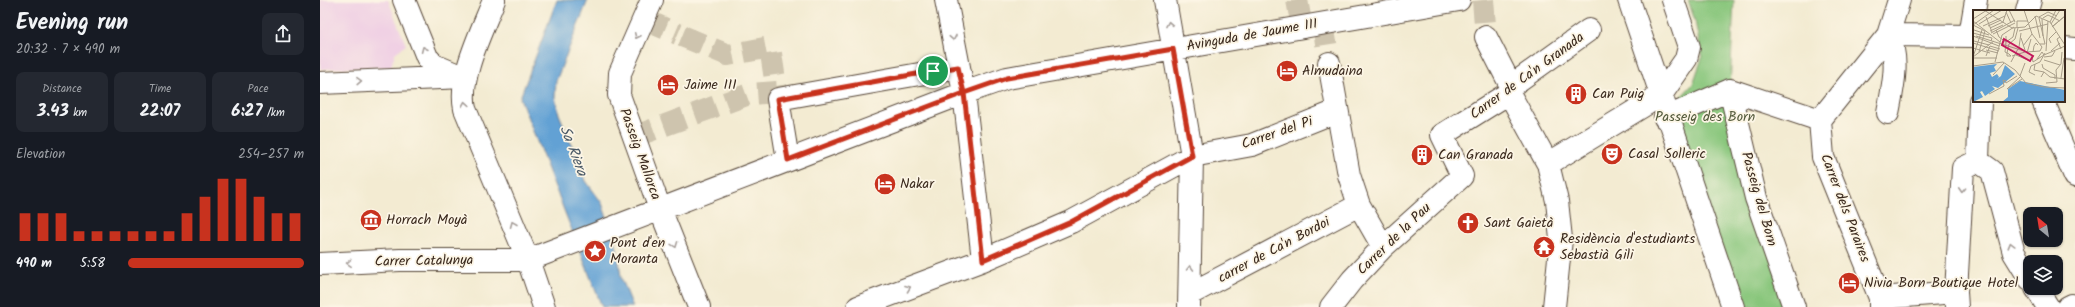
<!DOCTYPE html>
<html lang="en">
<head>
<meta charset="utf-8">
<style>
	body { margin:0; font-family:Kalam,sans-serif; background:#242831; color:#f1f3f6; height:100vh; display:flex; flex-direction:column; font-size:15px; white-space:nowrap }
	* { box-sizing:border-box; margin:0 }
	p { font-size:13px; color:#9ea1a6 }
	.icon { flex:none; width:22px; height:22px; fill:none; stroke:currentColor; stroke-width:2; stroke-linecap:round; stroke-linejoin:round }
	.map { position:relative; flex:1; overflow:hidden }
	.details { display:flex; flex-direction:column; background:#171b24; width:320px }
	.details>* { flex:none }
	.needle { width:26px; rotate:330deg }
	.controls { position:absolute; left:1703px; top:207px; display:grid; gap:8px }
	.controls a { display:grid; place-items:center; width:40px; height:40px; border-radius:8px; background:#171b24; box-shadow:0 1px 3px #0004; font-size:20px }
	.pin { position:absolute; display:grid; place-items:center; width:34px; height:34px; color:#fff; margin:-17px; border:2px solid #fff; border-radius:50%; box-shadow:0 1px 4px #0007 }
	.round { display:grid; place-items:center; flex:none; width:42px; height:42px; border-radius:8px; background:#242831 }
	.headline { display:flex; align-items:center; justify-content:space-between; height:68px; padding:0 16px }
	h1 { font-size:22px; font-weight:700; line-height:30px }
	.metrics { display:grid; grid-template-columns:repeat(3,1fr); gap:6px; height:68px; padding:4px 16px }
	.metrics div { display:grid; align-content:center; border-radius:8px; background:#242831; text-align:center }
	.metrics b { font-size:17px; font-weight:700 }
	.metrics small { font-size:11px; font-weight:400 }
	.metrics p { font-size:11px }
	.chart { height:112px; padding:8px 16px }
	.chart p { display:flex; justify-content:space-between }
	.chart svg { width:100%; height:72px; margin-top:4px; stroke:#c8321e; stroke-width:6 }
	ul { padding:0 16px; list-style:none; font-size:13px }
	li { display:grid; grid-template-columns:64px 48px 1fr; align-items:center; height:30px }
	li i { height:10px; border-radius:5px; background:#c8321e }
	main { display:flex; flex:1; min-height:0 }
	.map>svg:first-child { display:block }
	.built { fill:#f0d0e4 }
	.green { fill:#88c67c; stroke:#62784d }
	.water { fill:#62a1d4; stroke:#4e6679 }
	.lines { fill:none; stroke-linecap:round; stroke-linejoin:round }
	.minor-tunnel { stroke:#cec4ae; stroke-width:22; stroke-dasharray:22 11; stroke-linecap:butt }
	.minor-casing { stroke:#574739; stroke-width:24 }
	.major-casing { stroke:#574739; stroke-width:24 }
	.minor { stroke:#fff; stroke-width:22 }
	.major { stroke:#fff; stroke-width:22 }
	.oneway { stroke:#a79f9a }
	.route-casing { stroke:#fff; stroke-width:8 }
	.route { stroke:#c8321e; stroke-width:5 }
	.labels { text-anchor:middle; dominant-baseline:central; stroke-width:3.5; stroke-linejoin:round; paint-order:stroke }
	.street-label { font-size:14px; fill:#3b2a1e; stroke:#fcf5e5 }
	.poi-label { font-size:14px; fill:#3b2a1e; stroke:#fcf5e5; text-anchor:start }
	.park-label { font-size:14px; fill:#52593a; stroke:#fcf5e5 }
	.water-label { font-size:15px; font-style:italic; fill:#4b5a67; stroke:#fcf5e5 }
	.inset-road { fill:none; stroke:#a99e8a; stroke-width:1 }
	.view { fill:#c2185b; fill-opacity:0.15; stroke:#c2185b; stroke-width:2 }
	.inset-edge { fill:none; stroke:#3b2a1e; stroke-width:2 }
</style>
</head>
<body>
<main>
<section class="details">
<div class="headline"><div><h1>Evening run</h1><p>20:32 · 7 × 490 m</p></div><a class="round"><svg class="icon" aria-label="share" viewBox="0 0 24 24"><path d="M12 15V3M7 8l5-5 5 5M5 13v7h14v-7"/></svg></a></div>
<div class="metrics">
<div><p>Distance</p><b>3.43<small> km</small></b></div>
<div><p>Time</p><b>22:07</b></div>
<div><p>Pace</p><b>6:27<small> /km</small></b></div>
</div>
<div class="chart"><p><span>Elevation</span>254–257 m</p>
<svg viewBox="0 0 160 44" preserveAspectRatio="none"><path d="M5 44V27M15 44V27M25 44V27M35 44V38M45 44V38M55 44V38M65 44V38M75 44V38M85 44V38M95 44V27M105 44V17M115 44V6M125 44V6M135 44V17M145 44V27M155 44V27"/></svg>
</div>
<ul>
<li><b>490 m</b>5:58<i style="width:100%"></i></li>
</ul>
</section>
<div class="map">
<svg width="1755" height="307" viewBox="0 0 1755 307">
	<rect width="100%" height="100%" fill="#fcf5e5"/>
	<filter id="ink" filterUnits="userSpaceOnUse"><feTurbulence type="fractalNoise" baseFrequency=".025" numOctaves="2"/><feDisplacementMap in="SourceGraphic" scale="8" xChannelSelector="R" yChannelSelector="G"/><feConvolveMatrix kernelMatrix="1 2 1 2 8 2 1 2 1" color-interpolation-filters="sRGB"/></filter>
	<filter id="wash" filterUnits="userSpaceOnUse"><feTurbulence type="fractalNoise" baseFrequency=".012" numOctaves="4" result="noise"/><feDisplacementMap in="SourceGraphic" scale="16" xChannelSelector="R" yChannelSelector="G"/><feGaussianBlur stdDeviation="0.9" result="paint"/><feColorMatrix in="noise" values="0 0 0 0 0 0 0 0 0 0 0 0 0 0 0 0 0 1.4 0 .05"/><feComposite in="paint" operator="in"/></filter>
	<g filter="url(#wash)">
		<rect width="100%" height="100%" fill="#f3ebd2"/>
		<path class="built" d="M0,0H68L86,45L75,53L71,67L0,69Z"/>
		<path class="green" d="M1368,0H1414L1410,90L1474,307H1420L1350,109L1373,84L1382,58L1375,21Z"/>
		<path class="water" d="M237,0H268L236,81L235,97L239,114L266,181L282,203L297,248L301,277L313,307H282L200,98Z"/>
	</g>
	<g filter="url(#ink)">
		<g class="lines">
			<path class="minor-tunnel" d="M977,0L982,27
				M1163,0L1166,37
				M325,20L358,34
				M1003,23L1009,63
				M362,36L408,55L450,47L458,99
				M313,137L429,94L457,92"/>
			<g class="minor-casing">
				<path id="minor" d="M84,0L107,57L114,65L140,76
					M332,0L300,73L299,95L340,209L379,307
					M626,0L644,93L663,260
					M845,0L872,156L869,307
					M1309,0L1413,307
					M1707,11L1710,0
					M1568,35L1654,36
					M1568,35C1580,59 1573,87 1568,113
					M1650,35L1656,0
					M1166,37L1191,86
					M1744,48L1755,49
					M1009,63L1029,175L1039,205L1063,247
					M0,83L145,77
					M1410,90L1436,198L1474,307
					M1410,90L1500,120
					M1189,93L1228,164L1237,201L1241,239L1234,307
					M1723,101L1755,176
					M1345,118L1410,90
					M468,160L458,99L639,67
					M1658,161L1672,171L1694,253L1710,279
					M1658,161L1660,101
					M1228,164L1341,95L1366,59L1369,47L1353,0
					M0,264L80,260H208L644,93L687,78L1139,0
					M1716,288L1728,307
					M870,294L1039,205
					M1560,298L1636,292
					M538,307L663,260L751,222L872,156L932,145L1017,111
					M1011,307L1032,280L1063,247L1142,176L1122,135L1189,93L1191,86L1269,30
					M1560,307V298L1503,157L1500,120L1568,35L1579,0
					M1637,307L1636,292L1643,168L1658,161
					M1748,307L1752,305"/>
			</g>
			<g class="major-casing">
				<path id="major" d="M174,0C162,31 138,77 145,109L208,260L224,307"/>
			</g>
			<use href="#minor" class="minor"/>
			<use href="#major" class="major"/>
		</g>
		<defs><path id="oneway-chevron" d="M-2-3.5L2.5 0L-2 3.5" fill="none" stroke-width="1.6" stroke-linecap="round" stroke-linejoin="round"/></defs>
		<g class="oneway">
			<use href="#oneway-chevron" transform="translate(849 24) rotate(-100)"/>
			<use href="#oneway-chevron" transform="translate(317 36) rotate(115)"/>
			<use href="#oneway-chevron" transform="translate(633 38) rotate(79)"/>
			<use href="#oneway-chevron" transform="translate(104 49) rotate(-113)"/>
			<use href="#oneway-chevron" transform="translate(39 81) rotate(-2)"/>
			<use href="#oneway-chevron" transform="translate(145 104) rotate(-100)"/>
			<use href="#oneway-chevron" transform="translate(1642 190) rotate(93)"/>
			<use href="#oneway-chevron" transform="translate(193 224) rotate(-112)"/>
			<use href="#oneway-chevron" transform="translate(355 245) rotate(69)"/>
			<use href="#oneway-chevron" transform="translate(1691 245) rotate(-105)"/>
			<use href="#oneway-chevron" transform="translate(29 263) rotate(177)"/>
			<use href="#oneway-chevron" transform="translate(870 268) rotate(-89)"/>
			<use href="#oneway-chevron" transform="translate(588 288) rotate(-21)"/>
		</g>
	</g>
	<g class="lines" filter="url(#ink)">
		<g class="route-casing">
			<path id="route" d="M613,71L458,99L468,160L644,93L687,78L853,49L872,156L751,222L663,260L644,93L638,67L613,71"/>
		</g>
		<use href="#route" class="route"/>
	</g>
	<defs>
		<g id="hotel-disc" transform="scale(1.15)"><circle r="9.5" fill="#c8321e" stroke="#fcf5e5"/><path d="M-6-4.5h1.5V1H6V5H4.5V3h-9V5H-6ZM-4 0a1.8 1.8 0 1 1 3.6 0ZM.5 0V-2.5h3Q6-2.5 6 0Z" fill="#fff"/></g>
		<g id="building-disc" transform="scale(1.15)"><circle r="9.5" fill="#c8321e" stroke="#fcf5e5"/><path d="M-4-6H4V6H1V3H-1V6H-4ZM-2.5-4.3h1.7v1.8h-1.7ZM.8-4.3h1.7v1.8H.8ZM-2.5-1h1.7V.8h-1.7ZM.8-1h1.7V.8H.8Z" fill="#fff"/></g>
		<g id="theatre-disc" transform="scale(1.15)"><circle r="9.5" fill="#c8321e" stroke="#fcf5e5"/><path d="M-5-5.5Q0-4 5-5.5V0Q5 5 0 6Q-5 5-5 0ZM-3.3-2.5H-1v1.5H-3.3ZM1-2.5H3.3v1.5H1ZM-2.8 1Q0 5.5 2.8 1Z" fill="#fff"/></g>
		<g id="museum-disc" transform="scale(1.15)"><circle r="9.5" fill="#c8321e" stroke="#fcf5e5"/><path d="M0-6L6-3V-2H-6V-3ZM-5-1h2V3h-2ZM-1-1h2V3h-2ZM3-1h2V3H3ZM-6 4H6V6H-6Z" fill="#fff"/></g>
		<g id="church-disc" transform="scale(1.15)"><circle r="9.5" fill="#c8321e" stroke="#fcf5e5"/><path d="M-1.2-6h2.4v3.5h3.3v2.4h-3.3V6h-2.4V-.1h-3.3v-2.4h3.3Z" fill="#fff"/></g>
		<g id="temple-disc" transform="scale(1.15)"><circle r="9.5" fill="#c8321e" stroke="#fcf5e5"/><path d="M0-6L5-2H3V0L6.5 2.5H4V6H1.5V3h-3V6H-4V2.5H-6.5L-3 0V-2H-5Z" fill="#fff"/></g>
		<g id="sight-disc" transform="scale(1.15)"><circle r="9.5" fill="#c8321e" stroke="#fcf5e5"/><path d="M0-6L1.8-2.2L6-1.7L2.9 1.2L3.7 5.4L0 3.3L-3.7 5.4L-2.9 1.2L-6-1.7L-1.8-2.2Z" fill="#fff"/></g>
	</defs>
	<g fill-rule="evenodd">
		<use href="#hotel-disc" x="967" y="71"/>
		<use href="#hotel-disc" x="348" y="85"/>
		<use href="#building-disc" x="1256" y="94"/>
		<use href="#theatre-disc" x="1292" y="154"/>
		<use href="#building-disc" x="1102" y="155"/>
		<use href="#hotel-disc" x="565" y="184"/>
		<use href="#museum-disc" x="51" y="220"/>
		<use href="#church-disc" x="1148" y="223"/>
		<use href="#temple-disc" x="1224" y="247"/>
		<use href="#sight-disc" x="275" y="251"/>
		<use href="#hotel-disc" x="1529" y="283"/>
	</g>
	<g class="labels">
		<g class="street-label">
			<text transform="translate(932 35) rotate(-10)">Avinguda de Jaume III</text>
			<text transform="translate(1207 76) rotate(-36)">Carrer de Ca'n Granada</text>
			<text transform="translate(957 133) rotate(-19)">Carrer del Pi</text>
			<text transform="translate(320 154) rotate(70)">Passeig Mallorca</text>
			<text transform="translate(1439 199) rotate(74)">Passeig del Born</text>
			<text transform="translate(1525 208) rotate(69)">Carrer dels Paraires</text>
			<text transform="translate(1074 239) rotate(-44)">Carrer de la Pau</text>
			<text transform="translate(954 250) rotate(-28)">carrer de Ca'n Bordoi</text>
			<text transform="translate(104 261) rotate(-1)">Carrer Catalunya</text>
		</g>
		<g class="poi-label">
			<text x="982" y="71">Almudaina</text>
			<text x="364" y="85">Jaime III</text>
			<text x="1272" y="94">Can Puig</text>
			<text x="1308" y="154">Casal Solleric</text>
			<text x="1118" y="155">Can Granada</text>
			<text x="580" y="184">Nakar</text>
			<text x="66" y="220">Horrach Moyà</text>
			<text x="1164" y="223">Sant Gaietà</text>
			<text x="1240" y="239">Residència d'estudiants<tspan x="1240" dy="16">Sebastià Gili</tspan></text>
			<text x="290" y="243">Pont d'en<tspan x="290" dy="16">Moranta</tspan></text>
			<text x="1544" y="283">Nivia Born Boutique Hotel</text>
		</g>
		<g class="park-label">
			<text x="1385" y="117">Passeig des Born</text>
		</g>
		<g class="water-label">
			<text transform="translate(253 151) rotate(69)">Sa Riera</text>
		</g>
	</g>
	<g transform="translate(1653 10)">
		<rect width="92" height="92" fill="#f3ebd2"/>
		<path d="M24,54L21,57L23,61L17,63L19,67L24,64L26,67L24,69L28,66L32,55L42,64L25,78L19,76L22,79L12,86L9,81L7,82L10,87L0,92V57ZM47,71L92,80V92H29L35,87V79Z" fill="#62a1d4"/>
		<path class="inset-road" d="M11,0L39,18M36,0L42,12M33,2L38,13M62,6L67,28M13,7L19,22M66,7L75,2L84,6M66,8L72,34H67M70,8L75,5L87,11M0,9L14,0M69,9L70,26M0,11L27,32M30,12L34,0M77,12L83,0M6,14L29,0M78,14L87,0M10,16L32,6M15,16L28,10M80,16L92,6M44,17V11H55M79,17L92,6M17,18L30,12M39,18L52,17L63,6L77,12L92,35M1,20L16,25M23,20L26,27L33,32V26M12,21L0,15L21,0M17,21L30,15M46,21L75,14M0,23L19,28L18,31M18,23L42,10M20,24L42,13M0,26L26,36M3,26L54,42L67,41L69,37L59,24L51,0M87,27L84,29L88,39M48,28L52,40M1,31L16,35M0,33L26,41M78,33L76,29L83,22M50,36L59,24M0,38L17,43M13,40L25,43M73,41L75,11M78,41L87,33M6,42L12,21M32,42L34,43L36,34L42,29L45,18M32,42L33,32L40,27L42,18M60,42L61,36L63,33L65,35M34,43L36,44L38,46H34ZM54,43L58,29M43,45L57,51M71,45L92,36M13,46L17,36L27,39M39,46L52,42M59,46L60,52L71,45L69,42L64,49M0,47L21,31M0,47L9,20M71,47L79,46L82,41M1,48H24M71,50L87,55M22,52L29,25L41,17M38,52L46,37L48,23M62,54L61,60L71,62L68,67M69,54L70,58L82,65V69M0,56L30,52L42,60L53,73L71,77L92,78M83,60L88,54L89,42M71,62L77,67L92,69M20,65L31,53M62,65L56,62L58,56L67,52L72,43M47,66L52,53M47,67L34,79L49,69M88,68L91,48M33,73L44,66M73,73L84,72L83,60M16,84L31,76L30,70L33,71L32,73"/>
		<path class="view" d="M31,29L60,46L57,51L29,35Z"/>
		<rect width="92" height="92" class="inset-edge"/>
	</g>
</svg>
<div class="controls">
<a><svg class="needle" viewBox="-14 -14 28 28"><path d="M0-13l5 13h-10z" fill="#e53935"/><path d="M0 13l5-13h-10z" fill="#9ea1a6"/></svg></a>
<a><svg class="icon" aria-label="layers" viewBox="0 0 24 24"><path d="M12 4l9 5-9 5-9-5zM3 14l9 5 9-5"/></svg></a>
</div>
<div class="pin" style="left:613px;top:71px;background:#1e9e55"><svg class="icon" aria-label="arrive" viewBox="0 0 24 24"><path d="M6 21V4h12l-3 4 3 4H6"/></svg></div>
</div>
</main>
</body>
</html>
